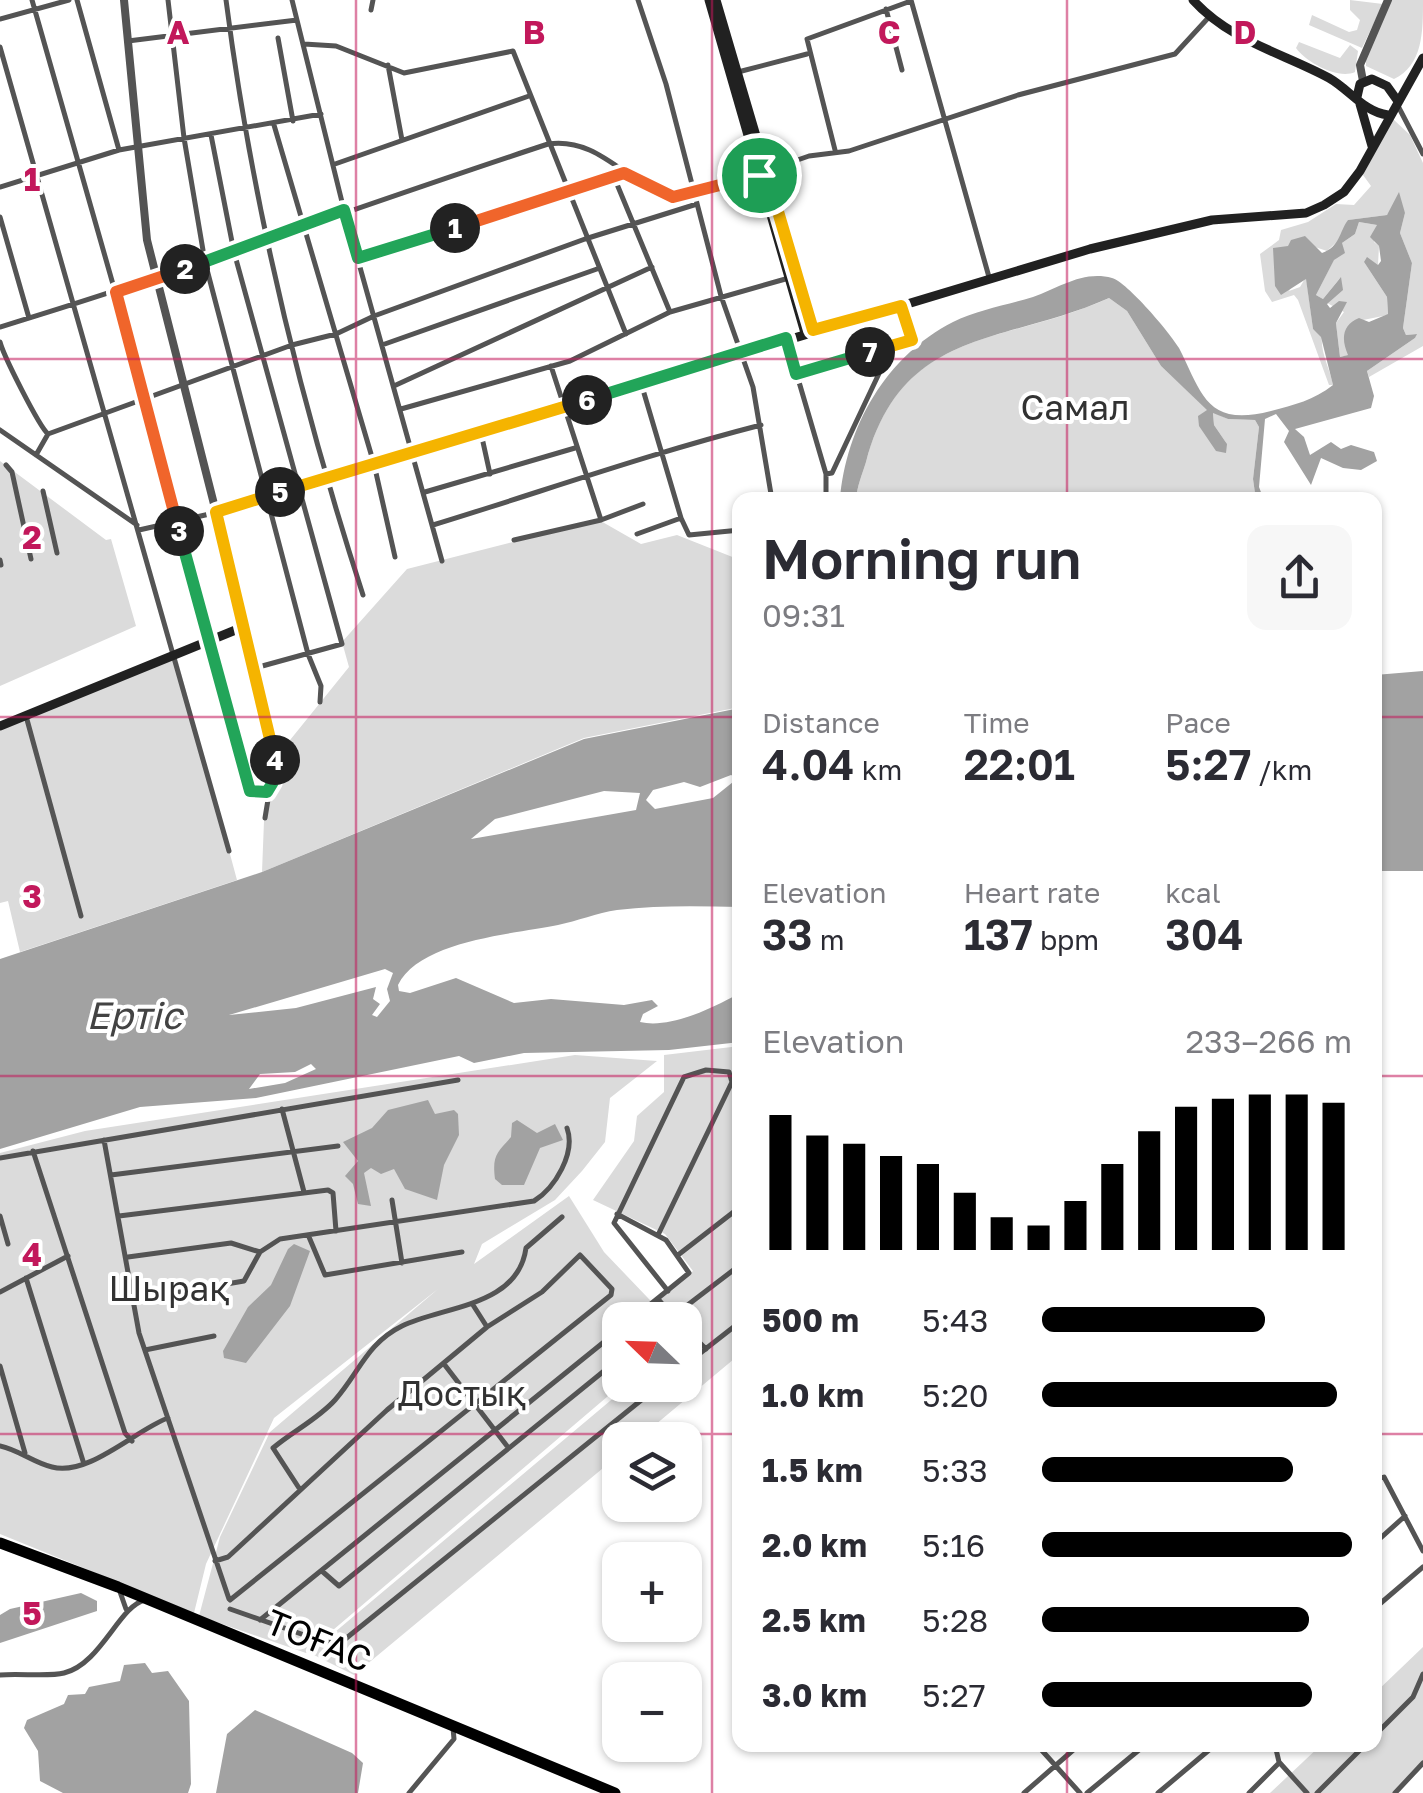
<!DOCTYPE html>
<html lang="en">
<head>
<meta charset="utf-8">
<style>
	body { margin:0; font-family:"Golos Text",sans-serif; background:#f7f7f7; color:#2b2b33; height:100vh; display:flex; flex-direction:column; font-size:38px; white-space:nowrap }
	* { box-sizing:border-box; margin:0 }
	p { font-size:32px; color:#7c7c81 }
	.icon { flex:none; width:55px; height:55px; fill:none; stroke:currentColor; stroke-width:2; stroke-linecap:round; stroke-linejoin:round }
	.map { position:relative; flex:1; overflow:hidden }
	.panel { position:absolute; left:732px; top:492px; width:650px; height:1260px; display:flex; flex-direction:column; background:#fff; border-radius:20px; box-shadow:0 2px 8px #0004 }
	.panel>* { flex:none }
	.needle { width:65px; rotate:293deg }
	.controls { position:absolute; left:602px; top:1302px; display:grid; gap:20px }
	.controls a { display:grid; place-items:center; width:100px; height:100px; border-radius:20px; background:#fff; box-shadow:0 2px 8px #0004; font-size:50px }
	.pin { position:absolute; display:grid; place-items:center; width:85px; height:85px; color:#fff; margin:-42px; border:5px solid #fff; border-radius:50%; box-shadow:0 2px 10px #0007 }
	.km { position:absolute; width:50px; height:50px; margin:-25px; border-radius:50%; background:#222; color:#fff; font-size:28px; line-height:50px; text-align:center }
	.round { display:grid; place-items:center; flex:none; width:105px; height:105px; border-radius:20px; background:#f7f7f7 }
	.summary { display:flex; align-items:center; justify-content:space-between; height:170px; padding:0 30px }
	h1 { font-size:55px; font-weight:600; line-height:75px }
	.metrics { display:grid; grid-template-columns:repeat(3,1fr); gap:15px; height:170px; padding:10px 30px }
	.metrics div { display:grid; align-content:center }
	.metrics b { font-size:42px; font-weight:600 }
	.metrics small { font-size:28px; font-weight:400 }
	.metrics p { font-size:28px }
	.chart { height:280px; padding:20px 30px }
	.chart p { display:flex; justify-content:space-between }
	.chart svg { width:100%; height:180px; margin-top:10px; stroke:#000; stroke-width:6 }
	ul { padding:0 30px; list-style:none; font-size:32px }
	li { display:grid; grid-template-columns:160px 120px 1fr; align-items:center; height:75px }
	li i { height:25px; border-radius:12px; background:#000 }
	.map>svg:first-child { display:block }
	.green { fill:#dbdbdb }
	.water { fill:#a2a2a2; fill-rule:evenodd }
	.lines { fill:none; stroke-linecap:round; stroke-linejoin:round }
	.minor { stroke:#545454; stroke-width:5 }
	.tertiary { stroke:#545454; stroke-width:8 }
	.secondary { stroke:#212121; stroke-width:9 }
	.trunk { stroke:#000; stroke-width:11 }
	.split-1-casing { stroke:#fff; stroke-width:20 }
	.split-2-casing { stroke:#fff; stroke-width:20 }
	.split-3-casing { stroke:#fff; stroke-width:20 }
	.split-4-casing { stroke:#fff; stroke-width:20 }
	.split-5-casing { stroke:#fff; stroke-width:20 }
	.split-6-casing { stroke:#fff; stroke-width:20 }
	.split-7-casing { stroke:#fff; stroke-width:20 }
	.split-8-casing { stroke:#fff; stroke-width:20 }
	.split-1 { stroke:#f0652b; stroke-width:12 }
	.split-2 { stroke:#22a559; stroke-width:12 }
	.split-3 { stroke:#f0652b; stroke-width:12 }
	.split-4 { stroke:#22a559; stroke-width:12 }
	.split-5 { stroke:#f5b400; stroke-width:12 }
	.split-6 { stroke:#f5b400; stroke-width:12 }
	.split-7 { stroke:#22a559; stroke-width:12 }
	.split-8 { stroke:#f5b400; stroke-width:12 }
	.grid { fill:none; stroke:#c2185b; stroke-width:2.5; stroke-opacity:0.55 }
	.labels { text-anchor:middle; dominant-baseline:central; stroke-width:8; stroke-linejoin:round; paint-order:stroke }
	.park-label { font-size:35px; fill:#323232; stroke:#fff }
	.street-label { font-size:35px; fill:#000; stroke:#fff }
	.water-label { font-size:38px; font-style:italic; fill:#434343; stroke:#fff }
	.grid-label { font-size:32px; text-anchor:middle; font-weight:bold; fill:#c2185b; stroke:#fff; stroke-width:8; stroke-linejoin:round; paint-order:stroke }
</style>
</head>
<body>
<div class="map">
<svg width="1423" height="1793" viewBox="0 0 1423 1793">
	<rect width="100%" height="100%" fill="#fff"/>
	<path class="green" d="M1350,0L1383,4L1362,48L1309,25L1312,15L1349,32L1357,30L1360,20L1350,10Z
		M1391,0H1423C1423,32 1423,65 1394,79L1366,66V55Z
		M1299,42L1340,58L1350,45L1358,51L1355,72C1338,80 1306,62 1296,48Z
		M1393,119L1410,135L1423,163V346L1369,377L1367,371L1415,338L1416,334L1406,335L1403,328L1412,263L1400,233L1405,213L1395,207L1387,215L1348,220L1344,235L1327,251L1315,247L1289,291L1300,287L1306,277L1313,329L1322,336C1320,352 1330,369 1333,385H1329L1298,300L1294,295L1272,302L1265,291L1260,254L1279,240L1281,230L1308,222L1336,204L1354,205L1371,186L1363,175Z
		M1359,222L1377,225L1374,242L1379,246L1378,265L1364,262L1387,297L1388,315L1363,320L1349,355L1340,357L1336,323L1344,312L1327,303L1340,278L1323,299L1316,295L1342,243L1355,234Z
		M1109,298L1127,311L1161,366L1208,410L1199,416L1227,444L1214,425L1213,412L1228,419L1255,420L1259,427L1253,479L1256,500H856C857,486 862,475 866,462C902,326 1004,346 1109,298Z
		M0,461L106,540L111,539L136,626L0,686Z
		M599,520L641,544L677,535L740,560V707L584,738L262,872L264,821L282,750L349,667L342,642L407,569Z
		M177,658L237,880L20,952L8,901L0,903V726Z
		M740,1046V1354L637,1440H620V1454L354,1675L310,1653L629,1385H685V1338L690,1333L685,1320H677L658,1299L693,1271L665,1234L593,1200L634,1141L637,1116L664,1092V1055Z
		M575,1055L657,1061L610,1098L605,1142L582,1171L555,1200L482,1244L474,1264L569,1196L604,1252L669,1320H620L621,1385L306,1653L199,1616L220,1537L270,1432L438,1289L274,1418L206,1564L194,1613L0,1534V1153L85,1131Z
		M1423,1647V1763L1394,1793H1270L1321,1745H1375V1693Z"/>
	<path class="water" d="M1399,192L1405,213L1400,233L1412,263L1403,328L1406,335L1417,334L1415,338L1367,371L1374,396L1371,408L1295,429L1304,437L1310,455L1331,442L1341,449L1351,445L1374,452L1377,461L1361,470L1343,468L1321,458L1311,485L1284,442L1289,431L1276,414L1265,419L1259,487L1264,500H1256L1253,479L1259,427L1255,420L1228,419L1213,413L1214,425L1227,444L1226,453L1216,451L1199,426L1198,416L1207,410L1161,366L1127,311L1109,298C1004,345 902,327 866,462C862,475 857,486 856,500H840C846,427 886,356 953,322C977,310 1007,305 1033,297C1059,288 1083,270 1112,278C1127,282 1171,334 1179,348C1202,393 1206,428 1271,411C1294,405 1314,400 1333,385L1321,337L1313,329L1306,279L1281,295L1275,286L1273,248L1288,246L1291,240L1305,236L1322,253C1340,247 1339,232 1348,220L1387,215ZM1359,222L1377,225L1370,237L1379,246L1381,261L1378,265L1367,257L1364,262L1387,297L1388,314L1369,322L1359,318C1342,325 1341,339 1348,355L1340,357L1336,323L1347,302L1339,301L1330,308L1327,304L1343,290L1341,277L1323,299L1316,295L1334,260L1345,253L1342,243L1355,234Z
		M1423,671V871H1375V675Z
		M740,708V907C699,906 658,905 617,910C597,913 577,921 558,925C515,934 420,940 398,985L399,991L410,993L456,978L514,1003L551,999L624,1005L652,1000L658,1006L643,1014L640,1022C670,1029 713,1008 740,993V1042L669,1050L524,1053L474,1063L459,1056L256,1098L140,1107L0,1149V959L262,872L584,739ZM731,775L738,778L713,798L655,809L646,800L653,790L684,782L700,787ZM604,791L640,793L636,810L471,839L495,819ZM385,969L393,973L387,989L390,1001L377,1017L372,1015L380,1004L373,999L376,987L296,1008L229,1015ZM311,1064L316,1069L285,1083L249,1089L260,1074L295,1072Z
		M428,1100L435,1114L454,1110L458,1114L459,1135L444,1165L437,1200L405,1189L394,1169L381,1174L371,1168L364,1173L371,1206L358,1204L353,1184L345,1176L358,1161L343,1142L372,1128L388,1110Z
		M517,1120L537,1133L555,1124L563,1140L540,1148L524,1185H502L495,1179C492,1155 497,1153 511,1137L512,1123Z
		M294,1244L310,1251L290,1306L246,1363L224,1358L223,1351L248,1307L271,1285L288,1249Z
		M81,1593L97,1601V1611L0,1643V1615L10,1609Z
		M145,1663L152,1673L168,1671L189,1701L191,1784L188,1793H63L40,1781L38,1751L24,1728L27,1720L64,1704L68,1695L85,1694L89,1687L120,1681L124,1665Z
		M255,1710L352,1753L363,1763L358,1793H216L227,1734Z"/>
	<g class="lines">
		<path class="minor" d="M32,0L175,502L250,791L267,792L273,782
			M77,0L119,150
			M168,0L184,138L205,262L308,654L321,686L320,702
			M226,0C252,203 300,401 363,595
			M292,0L344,210L442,561
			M638,0L666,84L721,296L753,387L772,500
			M911,0L989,277
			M886,9L902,70
			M371,10L373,0
			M0,19L69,0
			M278,38L293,121
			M128,41L297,20
			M304,44L336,46L404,73L513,51L626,334
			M0,47L229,851
			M388,65L402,140
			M738,72L807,54
			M1397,104L1423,154
			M274,125L374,464L395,557
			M211,135L234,252L342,644L255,668
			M835,150L807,39L911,1
			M335,164L529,96
			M766,171L809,156L849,151L1018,95L1175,54L1209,17
			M614,177L670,312
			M0,187L119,150L321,114
			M0,217L29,318
			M358,258L622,174
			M0,327C185,271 365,204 548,144C596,137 623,178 665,196L758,175
			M787,341L826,474V500
			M0,342C4,357 39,426 48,434
			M382,345L597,269
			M551,366L601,520
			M796,373L912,340L901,306
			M641,383L681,518
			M396,385L652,267
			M401,409L570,361L670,312L789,278
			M0,430L137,525
			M481,433L490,474
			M36,455L48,434L292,345L336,334L374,316L585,239L697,204
			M6,465L12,472L31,559
			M826,474L832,473L892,346
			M43,491L57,553
			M425,492L575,448
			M433,525C544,491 648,454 761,425
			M139,530L214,513
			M637,534L681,518L689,535L740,530
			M514,540L601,520L643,504
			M0,560L1,565
			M245,622L276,751L265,818
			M26,716L81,916
			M282,1109L304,1192
			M104,1140L139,1333L229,1599
			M33,1151L125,1433L132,1441
			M0,1158L458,1080
			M111,1175L338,1146
			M392,1200L402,1263
			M617,1214L666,1240L689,1273L631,1320
			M0,1216L8,1244
			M119,1216L328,1190L333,1193L336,1231
			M658,1235L732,1082L729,1072L706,1070L684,1077L614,1223L668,1291
			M309,1237L325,1275L462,1252
			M678,1255L740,1207
			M128,1257L231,1243L260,1252
			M26,1278L83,1461
			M0,1292L68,1256
			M134,1300L244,1281L260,1252L280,1239L534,1201C555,1188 576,1153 567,1128
			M659,1300L676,1320
			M473,1305L487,1327
			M668,1320L740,1265
			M685,1328L706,1349
			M145,1350L214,1336
			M444,1364L507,1446
			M685,1365L740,1322
			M0,1366L25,1453
			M0,1446C19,1450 34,1463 52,1467C88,1477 137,1429 168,1418
			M1375,1480L1384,1477L1423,1551
			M299,1488L273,1448C293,1431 318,1419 335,1400C359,1373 367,1343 402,1326C443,1306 518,1307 526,1248L562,1217
			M1375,1543L1405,1516
			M215,1561L228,1557L387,1410L487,1327L542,1292L580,1255L612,1289L611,1295L230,1600
			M323,1572L339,1586L620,1358
			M119,1589L126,1609
			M1375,1608L1423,1567
			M230,1609L327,1643L344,1640L660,1385
			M260,1620L620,1329
			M0,1675C18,1673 49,1677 64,1673C101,1664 119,1606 145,1600
			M1375,1735L1413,1697L1423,1674
			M1037,1745L1080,1793
			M1275,1745L1279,1762L1307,1793
			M409,1793L454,1739L453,1728
			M1024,1793L1079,1745
			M1087,1793L1145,1745
			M1158,1793L1215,1745
			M1249,1793L1279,1763
			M1317,1793L1365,1745
			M1395,1793L1423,1763"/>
		<path class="tertiary" d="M124,0L147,240L216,512
			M1363,81L1360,65L1388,0"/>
		<path class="secondary" d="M709,0L805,333
			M716,0L813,330
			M1193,0C1230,41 1283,53 1329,78C1350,90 1364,112 1388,115
			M1357,97L1360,84L1372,79L1387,86L1397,100
			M1360,104L1372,146
			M0,726L238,629L244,619L216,512L1090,249L1212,220L1306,213L1324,205L1344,192L1360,171L1423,58"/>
		<path class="trunk" d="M0,1543L118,1587L615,1793"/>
	</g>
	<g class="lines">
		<g class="split-1-casing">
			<path id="split-1" d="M455,228L624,173L673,197L759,175"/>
		</g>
		<g class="split-2-casing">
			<path id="split-2" d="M185,269L344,210L358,258L455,228"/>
		</g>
		<g class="split-3-casing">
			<path id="split-3" d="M179,531L116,292L185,269"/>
		</g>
		<g class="split-4-casing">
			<path id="split-4" d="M179,531L250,791L267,792L273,782L275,760"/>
		</g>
		<g class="split-5-casing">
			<path id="split-5" d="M275,760L216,512L280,492"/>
		</g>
		<g class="split-6-casing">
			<path id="split-6" d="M280,492L587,400"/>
		</g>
		<g class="split-7-casing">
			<path id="split-7" d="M587,400L786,338L796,374L870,352"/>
		</g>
		<g class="split-8-casing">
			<path id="split-8" d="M759,175L766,171L813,330L901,306L912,340L870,352"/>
		</g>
		<use href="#split-1" class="split-1"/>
		<use href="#split-2" class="split-2"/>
		<use href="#split-3" class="split-3"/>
		<use href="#split-4" class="split-4"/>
		<use href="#split-5" class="split-5"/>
		<use href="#split-6" class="split-6"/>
		<use href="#split-7" class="split-7"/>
		<use href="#split-8" class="split-8"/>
	</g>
	<path class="grid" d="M356,0V1793M712,0V1793M1067,0V500M0,359H1423M0,717H740M1375,717H1423M0,1076H740M1375,1076H1423M0,1434H740M1375,1434H1423M1067,1745V1793"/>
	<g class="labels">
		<g class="park-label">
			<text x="1075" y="407">Самал</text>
			<text x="169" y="1288">Шырақ</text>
			<text x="462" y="1393">Достық</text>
		</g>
		<g class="street-label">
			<text transform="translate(319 1640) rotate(22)">ТОҒАС</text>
		</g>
		<g class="water-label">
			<text x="134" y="1014">Ертіс</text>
		</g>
	</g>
	<g class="grid-label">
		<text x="178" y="44">A</text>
		<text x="534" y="44">B</text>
		<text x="889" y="44">C</text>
		<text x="1245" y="44">D</text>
		<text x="32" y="191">1</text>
		<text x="32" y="549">2</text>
		<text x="32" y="908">3</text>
		<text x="32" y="1266">4</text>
		<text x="32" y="1625">5</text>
	</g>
</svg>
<div class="controls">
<a><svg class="needle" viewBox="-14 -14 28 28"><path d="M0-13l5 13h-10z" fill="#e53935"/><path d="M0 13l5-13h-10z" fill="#7c7c81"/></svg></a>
<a><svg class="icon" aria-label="layers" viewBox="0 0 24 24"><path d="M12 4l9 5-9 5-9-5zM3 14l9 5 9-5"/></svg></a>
<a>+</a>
<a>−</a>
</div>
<div class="pin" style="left:759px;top:175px;background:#1e9e55"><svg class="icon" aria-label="arrive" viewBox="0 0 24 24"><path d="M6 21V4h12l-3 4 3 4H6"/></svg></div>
<b class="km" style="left:455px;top:228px">1</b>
<b class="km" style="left:185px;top:269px">2</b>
<b class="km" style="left:179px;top:531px">3</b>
<b class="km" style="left:275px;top:760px">4</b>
<b class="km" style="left:280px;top:492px">5</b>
<b class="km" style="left:587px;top:400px">6</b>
<b class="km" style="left:870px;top:352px">7</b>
<section class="panel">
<div class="summary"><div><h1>Morning run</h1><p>09:31</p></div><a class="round"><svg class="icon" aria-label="share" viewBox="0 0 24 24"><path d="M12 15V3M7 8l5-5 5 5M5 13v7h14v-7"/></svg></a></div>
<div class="metrics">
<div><p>Distance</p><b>4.04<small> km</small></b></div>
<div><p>Time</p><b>22:01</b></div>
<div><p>Pace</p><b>5:27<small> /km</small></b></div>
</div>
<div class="metrics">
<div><p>Elevation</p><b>33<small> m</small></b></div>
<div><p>Heart rate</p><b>137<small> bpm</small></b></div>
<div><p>kcal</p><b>304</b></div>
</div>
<div class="chart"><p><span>Elevation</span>233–266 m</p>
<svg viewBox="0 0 160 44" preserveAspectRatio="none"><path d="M5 44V11M15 44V16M25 44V18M35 44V21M45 44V23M55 44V30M65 44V36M75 44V38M85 44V32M95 44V23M105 44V15M115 44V9M125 44V7M135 44V6M145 44V6M155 44V8"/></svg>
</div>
<ul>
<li><b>500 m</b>5:43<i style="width:72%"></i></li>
<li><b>1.0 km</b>5:20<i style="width:95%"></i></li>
<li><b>1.5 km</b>5:33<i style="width:81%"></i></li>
<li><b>2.0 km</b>5:16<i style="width:100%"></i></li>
<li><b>2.5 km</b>5:28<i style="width:86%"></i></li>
<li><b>3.0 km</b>5:27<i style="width:87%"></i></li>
</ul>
</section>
</div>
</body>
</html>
